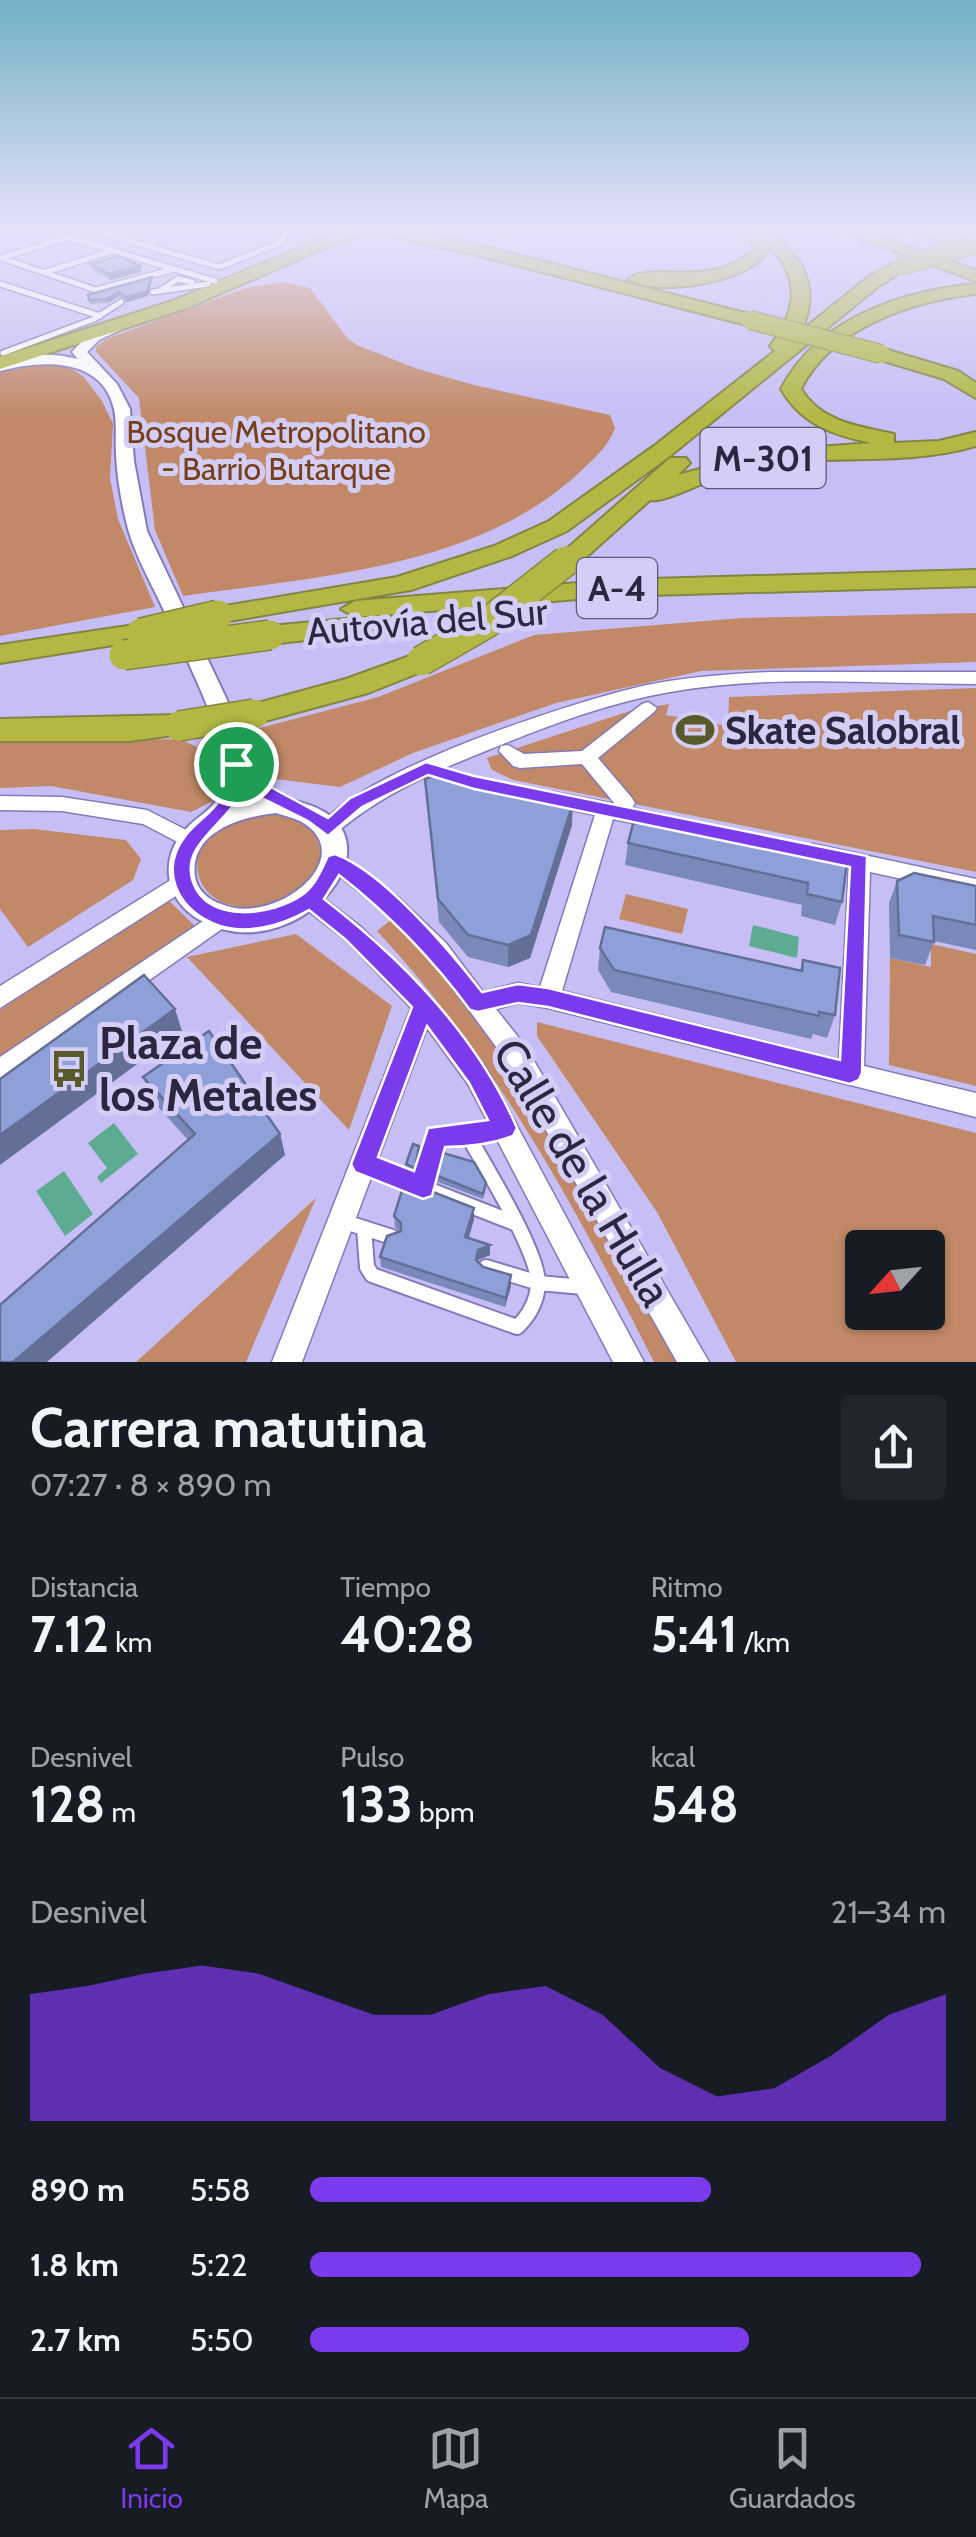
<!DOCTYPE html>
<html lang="es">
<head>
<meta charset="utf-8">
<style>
	body { margin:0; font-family:Cabin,sans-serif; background:#20242c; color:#f1f3f6; height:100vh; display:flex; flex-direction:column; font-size:38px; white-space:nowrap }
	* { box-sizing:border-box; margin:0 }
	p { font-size:32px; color:#9ea1a6 }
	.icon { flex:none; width:55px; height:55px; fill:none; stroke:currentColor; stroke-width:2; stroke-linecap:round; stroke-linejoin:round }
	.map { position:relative; height:1362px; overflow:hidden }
	.panel { display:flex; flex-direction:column; background:#171b24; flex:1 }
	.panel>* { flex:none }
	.needle { width:65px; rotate:243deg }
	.tools { position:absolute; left:845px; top:1230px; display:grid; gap:20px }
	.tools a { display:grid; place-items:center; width:100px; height:100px; border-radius:10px; background:#171b24; box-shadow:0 2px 8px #0004; font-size:50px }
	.pin { position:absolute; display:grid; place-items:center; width:85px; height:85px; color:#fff; margin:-42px; border:5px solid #fff; border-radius:50%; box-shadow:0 2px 10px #0007 }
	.round { display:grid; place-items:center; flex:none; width:105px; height:105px; border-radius:10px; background:#20242c }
	.head { display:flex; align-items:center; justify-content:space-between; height:170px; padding:0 30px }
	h1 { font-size:55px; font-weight:700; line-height:75px }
	.stats { display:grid; grid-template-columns:repeat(3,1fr); gap:15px; height:170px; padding:10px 30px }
	.stats div { display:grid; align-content:center }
	.stats b { font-size:50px; font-weight:700 }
	.stats small { font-size:28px; font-weight:400 }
	.stats p { font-size:28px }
	.chart { height:280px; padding:20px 30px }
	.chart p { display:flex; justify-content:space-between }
	.chart svg { width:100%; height:180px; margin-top:10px; fill:#7c3aed; opacity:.7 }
	ul { padding:0 30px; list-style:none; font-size:32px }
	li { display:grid; grid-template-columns:160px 120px 1fr; align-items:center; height:75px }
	li i { height:25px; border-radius:12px; background:#7c3aed }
	.tabs { display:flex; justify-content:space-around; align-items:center; height:140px; border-top:2px solid #363941; background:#171b24; font-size:28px; color:#9ea1a6 }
	.tabs a { display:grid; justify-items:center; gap:5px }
	.tabs .current { color:#7c3aed }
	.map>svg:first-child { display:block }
	.green { fill:#c18967; fill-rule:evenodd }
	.water { fill:#5eab94 }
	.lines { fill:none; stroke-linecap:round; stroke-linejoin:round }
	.lane-far1-casing { stroke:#8579b9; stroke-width:8 }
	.lane-casing { stroke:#8579b9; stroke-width:18 }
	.street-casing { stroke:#8579b9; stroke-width:3 }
	.secondary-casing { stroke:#8579b9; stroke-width:4 }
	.highway-casing { stroke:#838542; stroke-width:4 }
	.lane-far1 { stroke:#fff; stroke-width:5 }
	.lane { stroke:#fff; stroke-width:14 }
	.street { fill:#fff; fill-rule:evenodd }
	.secondary { fill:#fff; fill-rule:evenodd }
	.highway { fill:#b2b843; fill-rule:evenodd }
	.highway-bridge-far1-casing { stroke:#838542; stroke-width:20; stroke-linecap:butt }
	.highway-bridge-casing { stroke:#838542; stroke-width:32; stroke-linecap:butt }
	.highway-bridge-far1 { stroke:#b2b843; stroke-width:18 }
	.highway-bridge { stroke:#b2b843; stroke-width:29 }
	.wall { fill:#7b89ba }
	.shaded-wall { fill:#646f97 }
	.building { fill:#8f9fd8; stroke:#646f97; stroke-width:2.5 }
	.route { fill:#7c3aed; stroke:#fff; stroke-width:2.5; fill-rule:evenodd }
	.labels { text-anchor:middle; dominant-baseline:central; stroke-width:10; stroke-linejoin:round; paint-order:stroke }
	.far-park-label { font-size:32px; fill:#77401a; stroke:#d4cef7 }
	.shield { fill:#d4cef7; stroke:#5e5878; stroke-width:2.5 }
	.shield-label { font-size:35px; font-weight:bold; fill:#2c2641 }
	.street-label { font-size:38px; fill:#2c2641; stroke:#d4cef7 }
	.poi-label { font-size:38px; font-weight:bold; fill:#2c2641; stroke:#d4cef7; text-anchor:start }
	.near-poi-label { font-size:45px; font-weight:bold; fill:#2c2641; stroke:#d4cef7; text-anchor:start }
	.near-street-label { font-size:45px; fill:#2c2641; stroke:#d4cef7 }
</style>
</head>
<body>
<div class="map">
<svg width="976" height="1362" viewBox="0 0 976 1362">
	<rect width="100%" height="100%" fill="#c7bef5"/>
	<path class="green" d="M283,282L310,288L348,339L357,345L415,368L474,385L610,415L615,428C608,446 597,456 583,469C481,568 317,577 183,596L155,530L139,398L96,352V347L106,339L246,288Z
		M43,364L67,366L84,377L102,401L113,424L110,478L118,519L155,607L0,636V372Z
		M976,613V662L701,671L556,703L413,753L340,787L275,779L261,760L256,729L378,697L534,635L742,618Z
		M976,688V872L513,780L492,770L487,758L630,711L669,704L666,715L728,726L729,697Z
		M180,739L207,752L215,800L191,812L51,786L0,788V743Z
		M274,813C368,833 300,923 231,905C193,895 186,854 216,830C233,817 254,816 274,813Z
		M33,829L126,840L141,859L133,880L28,947L0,909V830Z
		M626,894L688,909L682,934L619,919Z
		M167,899L195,926L0,1059V1010Z
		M400,913L504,1053L680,1362H654C577,1210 494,1056 377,931Z
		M296,934L392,1006L349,1130L187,957Z
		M931,944L976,954V1086L889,1065L890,958L931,967Z
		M537,1022L976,1133V1362H736L657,1212L537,1036ZM862,1248H928V1312H862Z
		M316,1198L246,1362H136Z"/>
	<path class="water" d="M753,925L799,937L797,958L749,946Z
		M114,1123L138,1154L101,1183L97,1177L107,1168L88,1143Z
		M64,1171L93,1214L65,1236L36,1191Z"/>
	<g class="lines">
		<g class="lane-far1-casing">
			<path id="lane-far1" d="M89,229L219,267L280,243L289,229
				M68,237L174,269L96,290L1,258Z
				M174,269L215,281
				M46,272L112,251
				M0,284L100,316
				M162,289L178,279L192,282
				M153,292L208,284
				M3,353L94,319L121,302"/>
		</g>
		<g class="lane-casing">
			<path id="lane" d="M468,1136L502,1128
				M366,1165L517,1224
				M342,1221L392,1237
				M364,1228L367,1267L372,1275L517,1327C529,1316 536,1303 538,1286C541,1256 485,1166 468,1136L434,1137L423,1187
				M486,1267L539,1283L583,1287"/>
		</g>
		<g class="street-casing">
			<path id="street" d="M769,672H976V684C875,684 771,674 670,692C607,703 547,726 488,750C433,772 380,795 335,834L328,837L321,834L318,829C355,772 577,700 647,685C687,677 728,674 769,672Z
				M648,702L657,708L654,712L598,758L632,798L635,803L632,808L677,818L680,823L677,828L670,830L613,819L562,991L839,1060L849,868L806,858L803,852L806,846L813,844L976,879V895L870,872L864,1066L976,1093V1117L548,1008L518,1003L496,1009L526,1047L709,1362H677L508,1063L430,957L384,911L328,867L325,861L328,855L335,853L342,855L400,899L446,943L483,992L518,983L540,987L595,815L546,804L543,799L546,794L553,792L615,804L582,764L520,768L513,766L499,751L501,746L508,745L524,754L582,751L642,704Z
				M0,796L62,797L147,810L198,836L201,841L198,846L191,849L143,824L62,811L0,810Z
				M182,873L190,875L193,881L190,887L0,1008V986Z
				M310,891L318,894L362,928L432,998L486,1068L644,1362H613L468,1084L427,1028L302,1362H272L411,1008L346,940L302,906L299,900L302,894Z
				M221,909L229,912L232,918L229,924L9,1079L0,1082V1057Z"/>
		</g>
		<g class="secondary-casing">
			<path id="secondary" d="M112,325L124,328L99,340L87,352L117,384L130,409L134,461L147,531L227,700L248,764L243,800C269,794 284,797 309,805C408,839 294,975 198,919C164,899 159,857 186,829C196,817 210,812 218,798C222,790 223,777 223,768C225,732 181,648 165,613C153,586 136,558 128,529C122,506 117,478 116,455C115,440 117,423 114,409C102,356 40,360 0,371V362C27,354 51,352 78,359L72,352C84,338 95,332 112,325ZM276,813C285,816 298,819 305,824C358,860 274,927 221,904C209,900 197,890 195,877C189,832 240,817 276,813Z"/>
		</g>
		<g class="highway-casing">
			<path id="highway" d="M357,229H397L474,244L757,316L759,320L750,326L473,254L373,233L339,242L187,308L0,369V357L175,300L328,236Z
				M742,229H766C802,255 822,288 801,331L867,278L896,262L910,266L879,286L670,456L567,531L512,556L411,590L218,623L208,621L204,615L208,609L397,577L494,546L549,521L654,446L775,351L770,346C796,311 802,279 769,246C760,282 654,298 628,279C654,260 711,290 753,250V243Z
				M834,229H856L976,270V281Z
				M895,229H925L976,239V249Z
				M976,284V294C913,301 832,327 801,389C822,423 859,426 894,434V443L939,441L976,432V446C901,468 820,452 744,468C720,473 666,504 650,500L575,567L566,569L553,561L670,458H686L690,463L678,475L764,451L872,443C833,435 802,425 781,389C818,318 902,291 976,284Z
				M881,348L958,371L976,383V398L944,379L874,358V350Z
				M976,570V586L615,596L355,617L341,609L355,601L615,580Z
				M387,615L397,618L401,624L397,630L270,644L260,641L256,635L260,629L270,626Z
				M141,624L151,627L155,633L151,639L0,663V645Z
				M421,652L431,654L436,661L431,668L368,693L254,724L243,721L238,714L243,707L346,679Z
				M179,715L190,719L195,726L190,733L129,741H0V719Z"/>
		</g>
		<use href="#lane-far1" class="lane-far1"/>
		<use href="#lane" class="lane"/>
		<use href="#street" class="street"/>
		<use href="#secondary" class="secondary"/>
		<use href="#highway" class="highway"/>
		<g class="highway-bridge-far1-casing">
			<path id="highway-bridge-far1" d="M902,266L976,244
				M750,320L881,354"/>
		</g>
		<g class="highway-bridge-casing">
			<path id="highway-bridge" d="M141,633L218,615
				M124,655L270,635
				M421,661L487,623L566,561
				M179,726L254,714"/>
		</g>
		<use href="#highway-bridge-far1" class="highway-bridge-far1"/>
		<use href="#highway-bridge" class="highway-bridge"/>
	</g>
	<path class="wall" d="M91,264L140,266L141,272L111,280L93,270Z
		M152,281L148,296L127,302L120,296L108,303L90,304L88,295Z
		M425,779L572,825L530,958L508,967L468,957L439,922Z
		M628,843L832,858L842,902L835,925L801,916L802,905L625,865Z
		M897,881L976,886V950L934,941L925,965L890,958L889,903Z
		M600,948L800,970L803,960L835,1015L827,1038L813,1034L811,1039L611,992L598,970Z
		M143,1077L280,1134L285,1155L188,1140L151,1099Z
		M420,1152L415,1173L406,1169V1164Z
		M435,1175L486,1188L483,1199L435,1181Z
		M474,1208V1219L468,1238L490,1245V1255L478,1260V1262L511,1286L505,1307L381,1267L380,1257L399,1231L395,1227L394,1216Z"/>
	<path class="shaded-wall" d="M140,266L141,272L111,280L110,274Z
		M152,277V281L148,296L127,302L126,297Z
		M119,292L120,296L108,303L107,299Z
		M573,803L572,825L530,958L508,967V945Z
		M175,1009L182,1031L0,1165V1135Z
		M280,1134L285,1155L47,1362H13Z
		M474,1208V1219L466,1248L465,1237Z
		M490,1245V1255L478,1260L476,1270L478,1250Z
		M511,1275V1286L505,1307L506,1298Z"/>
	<path class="building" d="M118,256L140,266L110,274L91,264Z
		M152,277L147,292L126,297L119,292L107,299L89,300L88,295Z
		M449,771L573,803L531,935L508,945L468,935L438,899L425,779Z
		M653,815L832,854V858L847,862L842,902L807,894L808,883L628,843L633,824Z
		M914,873L976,886V925L933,916L934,942L899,935L897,881Z
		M605,927L802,971L803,960L840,968L835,1015L819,1012V1016L614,970L600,948Z
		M144,975L175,1009L0,1135V1079Z
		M209,1031L280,1134L13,1362H0V1305L195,1134L143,1077Z
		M413,1144L419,1146L415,1168L406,1164Z
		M440,1152L474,1162L486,1183L483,1194L435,1175Z
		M405,1181L474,1208L465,1237L490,1245L478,1250L476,1260L483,1267L511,1275L506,1298L380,1257L387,1236L401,1231V1223L394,1216Z"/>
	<linearGradient id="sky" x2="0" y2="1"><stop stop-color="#71b0c6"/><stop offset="0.55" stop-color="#e6e2fa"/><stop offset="1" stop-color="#e6e2fa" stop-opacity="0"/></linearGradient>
	<rect width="976" height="419" fill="url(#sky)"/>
	<path class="route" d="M236,758L267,785L328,818L350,798L426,762L474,776L867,856L862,1073L859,1080L850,1084L548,1007L518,1003L478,1012L470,1010C431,957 390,915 339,875L324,899C402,959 477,1036 517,1128L513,1136C492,1144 469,1147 445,1147L432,1196L423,1199L355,1172L351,1164L412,1007L346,940L309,910C281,926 243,937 212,923C176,906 159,869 186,835C196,822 216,810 223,795C227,787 226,773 227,764ZM428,775L474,789L850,867L840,1060L548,988L518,984L482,992C451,952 383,871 335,854L328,856C321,870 316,885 302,895C273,915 208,925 193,882C178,841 239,819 243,783L254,794L308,821L328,836L362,807ZM427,1026L469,1083L488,1120L428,1128L414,1171L378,1157Z"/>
	<defs>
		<g id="stadium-bare" transform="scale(3)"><path d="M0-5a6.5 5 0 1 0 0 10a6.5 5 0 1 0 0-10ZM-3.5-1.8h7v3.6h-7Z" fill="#585b29" stroke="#d4cef7" stroke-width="2.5" paint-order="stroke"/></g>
		<g id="bus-bare" transform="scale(3)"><path d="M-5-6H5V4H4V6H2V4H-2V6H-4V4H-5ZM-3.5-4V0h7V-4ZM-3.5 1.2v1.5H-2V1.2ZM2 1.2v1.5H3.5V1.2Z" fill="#585b29" stroke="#d4cef7" stroke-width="2.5" paint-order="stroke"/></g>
	</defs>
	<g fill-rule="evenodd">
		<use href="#stadium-bare" x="695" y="730"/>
		<use href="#bus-bare" x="69" y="1069"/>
	</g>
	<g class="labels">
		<g class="far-park-label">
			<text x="276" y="431">Bosque Metropolitano<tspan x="276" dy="37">- Barrio Butarque</tspan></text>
		</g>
		<g class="shield">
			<rect x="700.5" y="428" width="125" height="60" rx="8"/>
			<rect x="577" y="558" width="80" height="60" rx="8"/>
		</g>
		<g class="shield-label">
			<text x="763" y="458">M-301</text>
			<text x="617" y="588">A-4</text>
		</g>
		<g class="street-label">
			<text transform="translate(427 621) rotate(-5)">Autovía del Sur</text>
		</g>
		<g class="poi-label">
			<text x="725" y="730">Skate Salobral</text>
		</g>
		<g class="near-poi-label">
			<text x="99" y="1043">Plaza de<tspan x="99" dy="52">los Metales</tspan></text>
		</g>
		<g class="near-street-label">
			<text transform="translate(583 1172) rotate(59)">Calle de la Hulla</text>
		</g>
	</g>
</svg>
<div class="tools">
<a><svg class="needle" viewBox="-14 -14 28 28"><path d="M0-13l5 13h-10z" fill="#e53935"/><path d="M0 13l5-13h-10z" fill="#9ea1a6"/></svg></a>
</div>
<div class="pin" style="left:236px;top:764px;background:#1e9e55"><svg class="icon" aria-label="arrive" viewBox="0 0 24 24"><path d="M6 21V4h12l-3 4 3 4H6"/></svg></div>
</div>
<section class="panel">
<div class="head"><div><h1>Carrera matutina</h1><p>07:27 · 8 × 890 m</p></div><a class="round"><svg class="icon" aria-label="share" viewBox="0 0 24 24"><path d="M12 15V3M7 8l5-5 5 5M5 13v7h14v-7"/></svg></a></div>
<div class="stats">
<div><p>Distancia</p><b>7.12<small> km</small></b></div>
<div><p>Tiempo</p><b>40:28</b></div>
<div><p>Ritmo</p><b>5:41<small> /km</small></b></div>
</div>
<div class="stats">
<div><p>Desnivel</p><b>128<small> m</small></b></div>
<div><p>Pulso</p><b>133<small> bpm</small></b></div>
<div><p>kcal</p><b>548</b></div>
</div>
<div class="chart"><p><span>Desnivel</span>21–34 m</p>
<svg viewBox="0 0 160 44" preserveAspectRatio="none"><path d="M0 44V13L10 11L20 8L30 6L40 8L50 13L60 18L70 18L80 13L90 11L100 18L110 31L120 38L130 36L140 28L150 18L160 13V44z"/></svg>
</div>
<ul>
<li><b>890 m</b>5:58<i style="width:63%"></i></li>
<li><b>1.8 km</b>5:22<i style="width:96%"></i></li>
<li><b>2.7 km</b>5:50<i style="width:69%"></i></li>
</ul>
</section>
<nav class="tabs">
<a class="current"><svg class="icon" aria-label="home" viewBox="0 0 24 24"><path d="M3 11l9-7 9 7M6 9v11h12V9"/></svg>Inicio</a>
<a><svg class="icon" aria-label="map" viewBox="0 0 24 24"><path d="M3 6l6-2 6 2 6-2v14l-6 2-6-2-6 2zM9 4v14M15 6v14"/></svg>Mapa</a>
<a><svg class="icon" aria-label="saved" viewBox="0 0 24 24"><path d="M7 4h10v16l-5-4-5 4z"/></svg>Guardados</a>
</nav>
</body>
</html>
